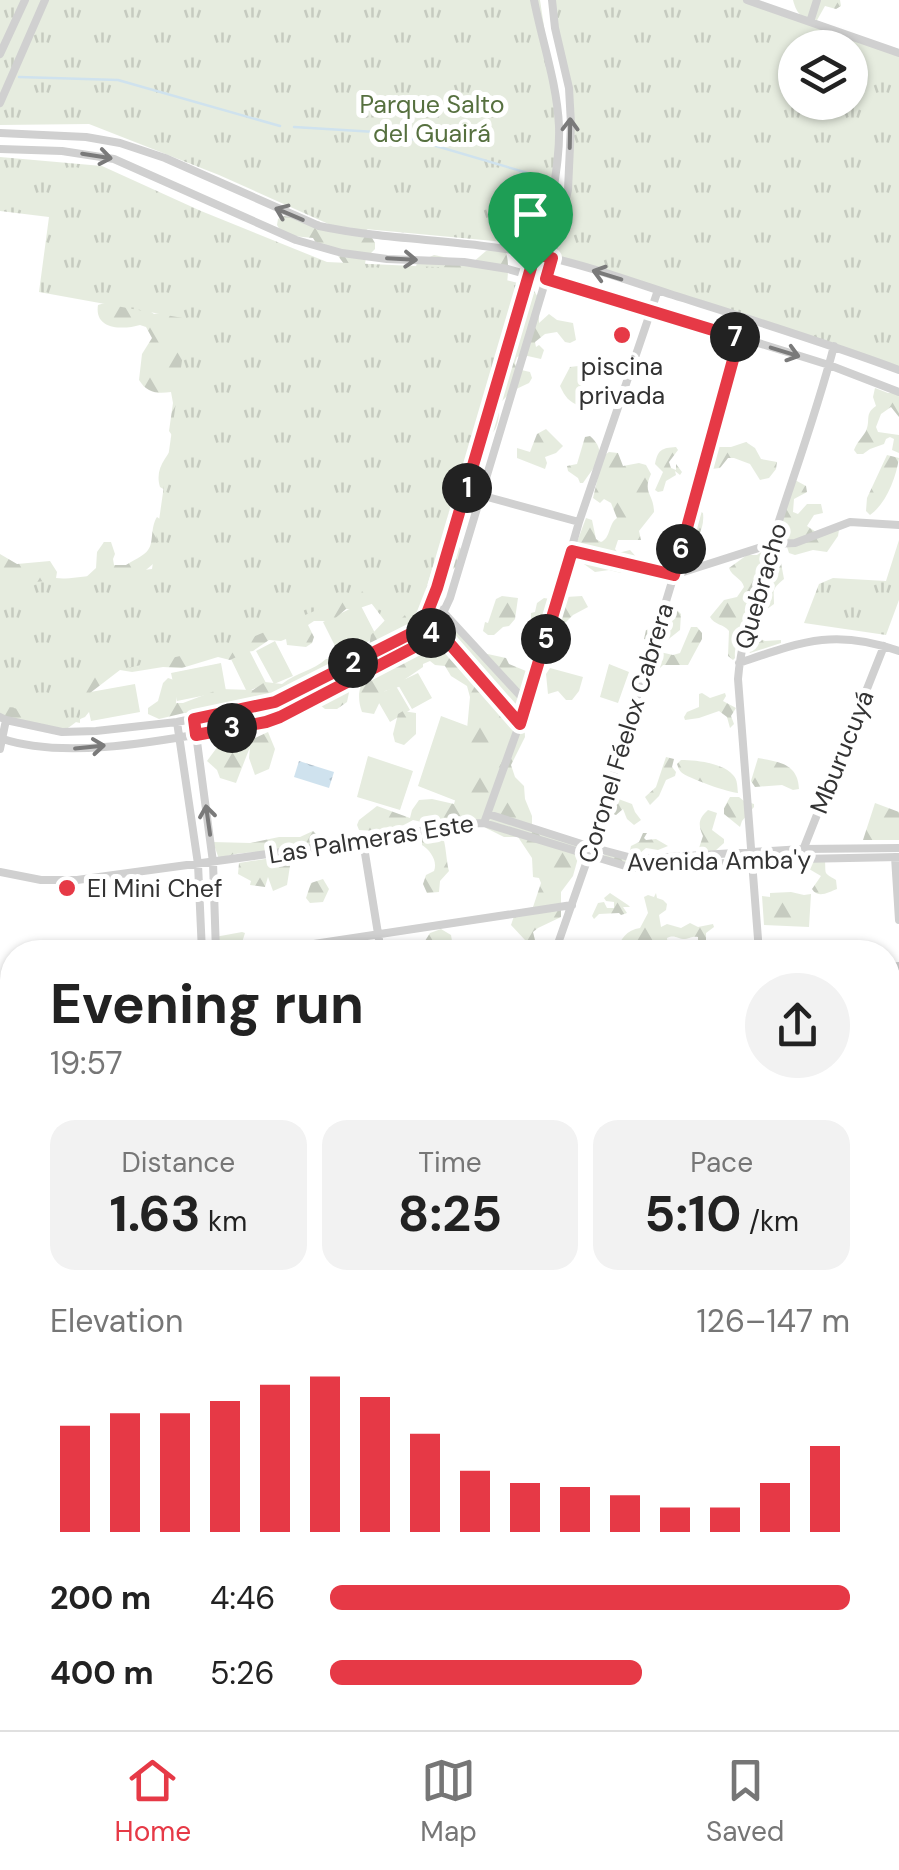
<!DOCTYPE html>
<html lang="en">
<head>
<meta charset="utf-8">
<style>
	body { margin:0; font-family:"DM Sans",sans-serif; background:#f2f2f2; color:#222; height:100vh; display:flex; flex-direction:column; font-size:38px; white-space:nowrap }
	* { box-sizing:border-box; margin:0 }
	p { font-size:32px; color:#767676 }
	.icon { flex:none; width:55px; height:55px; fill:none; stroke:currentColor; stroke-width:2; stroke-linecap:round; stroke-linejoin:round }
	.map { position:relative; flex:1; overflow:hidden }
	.side { position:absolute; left:0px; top:940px; width:900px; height:790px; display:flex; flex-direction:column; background:#fff; border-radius:40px 40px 0 0; box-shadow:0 2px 8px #0004 }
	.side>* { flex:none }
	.controls { position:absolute; left:778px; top:30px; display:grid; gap:20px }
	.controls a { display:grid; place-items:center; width:90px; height:90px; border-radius:50%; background:#fff; box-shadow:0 2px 8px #0004; font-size:50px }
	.pin { position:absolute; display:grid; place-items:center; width:85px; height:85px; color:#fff; margin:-102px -42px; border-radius:50% 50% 50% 0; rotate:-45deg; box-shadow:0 0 10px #0007 }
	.pin .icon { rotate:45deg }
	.km { position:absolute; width:50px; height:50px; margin:-25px; border-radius:50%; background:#222; color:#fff; font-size:28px; line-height:50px; text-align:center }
	.round { display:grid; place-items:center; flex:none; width:105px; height:105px; border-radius:52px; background:#f2f2f2 }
	.head { display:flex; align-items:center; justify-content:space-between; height:170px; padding:0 50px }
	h1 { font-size:55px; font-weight:700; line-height:75px }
	.metrics { display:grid; grid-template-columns:repeat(3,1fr); gap:15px; height:170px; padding:10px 50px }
	.metrics div { display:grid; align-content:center; border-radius:25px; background:#f2f2f2; text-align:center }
	.metrics b { font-size:50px; font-weight:700 }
	.metrics small { font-size:28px; font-weight:400 }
	.metrics p { font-size:28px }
	.chart { height:280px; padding:20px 50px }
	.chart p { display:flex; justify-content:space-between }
	.chart svg { width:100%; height:180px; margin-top:10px; stroke:#e63946; stroke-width:6 }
	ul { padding:0 50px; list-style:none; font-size:32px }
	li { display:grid; grid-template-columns:160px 120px 1fr; align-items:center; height:75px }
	li i { height:25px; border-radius:12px; background:#e63946 }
	.dock { display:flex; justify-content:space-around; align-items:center; height:140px; border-top:2px solid #e0e0e0; background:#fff; font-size:28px; color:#767676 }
	.dock a { display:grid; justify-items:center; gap:5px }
	.dock .active { color:#e63946 }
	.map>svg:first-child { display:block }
	.grass { fill:#e6ecdf }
	.forest { fill:url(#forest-firs) }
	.park { fill:url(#park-tufts); fill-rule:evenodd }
	.water { fill:url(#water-ripples) }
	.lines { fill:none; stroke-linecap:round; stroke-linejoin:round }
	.stream { stroke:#cfe2ee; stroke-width:2.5 }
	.minor { stroke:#d0d0d0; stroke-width:8 }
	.oneway { stroke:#7a7a7a }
	.route-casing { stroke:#fff; stroke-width:20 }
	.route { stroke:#e63946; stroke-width:12 }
	.poi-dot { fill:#e63946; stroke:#fff; stroke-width:4 }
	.labels { text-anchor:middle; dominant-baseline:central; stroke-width:10; stroke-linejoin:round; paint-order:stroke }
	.park-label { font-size:25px; fill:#56703f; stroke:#fff }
	.poi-label { font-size:25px; fill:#333; stroke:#fff }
	.street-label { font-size:25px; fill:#333; stroke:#fff }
</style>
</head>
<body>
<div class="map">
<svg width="899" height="1730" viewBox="0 0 899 1730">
	<defs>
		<pattern id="forest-firs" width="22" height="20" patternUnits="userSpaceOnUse" patternTransform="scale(2.5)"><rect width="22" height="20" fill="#e6ecdf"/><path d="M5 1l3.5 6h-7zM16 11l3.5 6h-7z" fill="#c6cbc0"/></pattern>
		<pattern id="park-tufts" width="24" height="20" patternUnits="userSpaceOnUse" patternTransform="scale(2.5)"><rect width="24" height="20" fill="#e6ecdf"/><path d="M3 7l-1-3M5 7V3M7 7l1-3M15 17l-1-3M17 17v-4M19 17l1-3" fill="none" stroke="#c6cbc0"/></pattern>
		<pattern id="water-ripples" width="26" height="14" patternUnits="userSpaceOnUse" patternTransform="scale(2.5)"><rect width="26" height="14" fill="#cfe2ee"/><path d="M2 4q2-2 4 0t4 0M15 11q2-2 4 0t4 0" fill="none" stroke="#b2c2cd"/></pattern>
	</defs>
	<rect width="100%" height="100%" fill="#fff"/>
	<path class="grass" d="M360,604L377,637L340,656L323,622Z
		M275,641L293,676L274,684L256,651Z
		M248,648L266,683L247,692L230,657Z
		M221,663L226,691L177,701L171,673Z
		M609,664L629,672L618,703L600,697Z
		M418,673L432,698L412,709L397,683Z
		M135,684L140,712L91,721L85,693Z
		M396,686L410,710L390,722L375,696Z
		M441,716L481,731L459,802L418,786Z
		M368,756L413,771L400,810L357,797Z"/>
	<path class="forest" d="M793,0H840L841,6L836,9L825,6L816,22C801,17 797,15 793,0Z
		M284,216L302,219L313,224L319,221L329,230L365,226L375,243V249L366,258L365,264H344L333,249L316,243L313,238L283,235L277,225L278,219Z
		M492,249L505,251C517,273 490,354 489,385L492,374L499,373L512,330L515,304L520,291L533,289L539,299V323L549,314L557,320L573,323L576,340L570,343L565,342L557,332L545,334L535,342L536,347L539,345L544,350L541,359L523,355L517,357L515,363L517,369L530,372L532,378L529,383L512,391L499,404C499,419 499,430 486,439L485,457L480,461L481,480L479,486L470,490L465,500V518L457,528L453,540L461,549L457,566L452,570L454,549L440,560L439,567L427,568L424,582L439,595C439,614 432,632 414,641C409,644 403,645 398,649L432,645L438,642L443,624L450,623L483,653L506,658L509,664L526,671L531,684L524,718L525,737L511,765L515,777L524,786L525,799L532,816V826L578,845V858L573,876L561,892V917L538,928L533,932L536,944L549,952H523L525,940L511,925L515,913L533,907L541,883L539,878L533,877L532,858L518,837H504L482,826L458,834L446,829L438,819L426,823L413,820C395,831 380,832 359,830L357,825L359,820L377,806L410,818L412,810L419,800L432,799L454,804L468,757L466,740L470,697L467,686L451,676L445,666L435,665L430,661L423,664V667L404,680L411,678L402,686L385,691L374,714L362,712C352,685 370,670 387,653L380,656L351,683L347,702L337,709H325L320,705L327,694L323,690L308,695L304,701L288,709L252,716L240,713H184L159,719L148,714V708L158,701L163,683L168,678L174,680L178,685L176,703H183L220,689L253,690L265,682L282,684C297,672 313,671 326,659L339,658L357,648L369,646L371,635L389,616L381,602C368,603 360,611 346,609L332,621H314L308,625L314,637L312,643L306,647L287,645L286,639L281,641L269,640L253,651L247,652L230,660L218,657L182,668L163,667L132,672L120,670L90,693L89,712L85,717C72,721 60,743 44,728L0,719V554L17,564L50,561L57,572L56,578L83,580L96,568L97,552L104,542H111L115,554L113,559L114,565H126C132,561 144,556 148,550C154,543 150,528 157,517L167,524L153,564L140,575L131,600L415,270L417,263L434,255L472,263L486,251Z
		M170,297L189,298C213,314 194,324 189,341L192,345L203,341L209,331L220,326L225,309L237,306C239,311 238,317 240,322C241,324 245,325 246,328C257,344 244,361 230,369C252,401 215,404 191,401L190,414L195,433L184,438L176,454H189L207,437H214L216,449C208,461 193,466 181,471L177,489L165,490L160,487C154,467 168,457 176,441L169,431L173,403L171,392C157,394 147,393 139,380L142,354L152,338L146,327L140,325C123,330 94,330 98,305C115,299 140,303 154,314L160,313Z
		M578,366L584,371L581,385L586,395L580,406C569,402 565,397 560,386L570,367Z
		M875,388L888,393H899V417L891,407L881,414L876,427L878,432L899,435V453L892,450L894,439L890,437L886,439L884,444L870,449L863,454H857L854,450C857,442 862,438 866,431C871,420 864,414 876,406L873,397Z
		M546,429L563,446L556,453L545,457L547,463L545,469L517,458V448L530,452L537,434Z
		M590,436C610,454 594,466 583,483H580L578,478L568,471L567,466L577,464L585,437Z
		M746,442L755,448L761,459L777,462L776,469L769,478L760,480L750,464L734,458H728L720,468L711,469L706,465L715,447H731Z
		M676,447L678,450L669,462L671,468L676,470V464L682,472L680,475L675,471L676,475L666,481L663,491L658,492L655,490L663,472L655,464C658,450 661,448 676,447Z
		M609,452L618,453L623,466L639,463L646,465L651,474C642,493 654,494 654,512L639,531L641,540H618L615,549L618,553L630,550L639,560L638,563L621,573L609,570L595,572L577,559L580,548L577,542L586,518L592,520L596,539L601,542C611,538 608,524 617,518L611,503L604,499L600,503L593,498L603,456Z
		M887,455L899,458C896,478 886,504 870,515L866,511L867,498Z
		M795,480L806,486L807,492L794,499L793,512L798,514L807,504H821L823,513L814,515L807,526L816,532L839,530L838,536L827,552L813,550L795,555L789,553L786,544L775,539Z
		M698,510L703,513C705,531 695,539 691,555C690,560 690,566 688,572L675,570L691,520Z
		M763,551H767L762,586L765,585L775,562L781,563L784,579C771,590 774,589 774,604L759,615L755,636L765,641L781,640V643L750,653L747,648L748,632C738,640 734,646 735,658L733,660L728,656L729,631C724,624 714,625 710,617L724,600L737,597L744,587C742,578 732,577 729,568L747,555H757Z
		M502,596L518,598L515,619L509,626L503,627L494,635H488L483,631L485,622L488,623L496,599Z
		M582,596L588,607L573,615L562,626L558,638L550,642L546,651L547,667L537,674L533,669V660L541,650L561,600L566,597Z
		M544,598L550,599L552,606L546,616L541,635L532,633L528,624H531V613L535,612L537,603Z
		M670,609H676L681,614L680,630L665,642C658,638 652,642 644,639L646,630L655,628Z
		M691,627H697L702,633V639L688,665H663L657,671L648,674L649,658L660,652L673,655L680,653Z
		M550,668L583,677L579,691L572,700H566L558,691L548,694L546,674Z
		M702,693L710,698L725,693L726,696L723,701L736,708L731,716L734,724L730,728L727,717L719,711L699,718L685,720L684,717L687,712L699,707V694Z
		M403,711L416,713V734L404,745L395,742L393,734L398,714Z
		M245,727L253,739L268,732L275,749L269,769L255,775L249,758L250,747L236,783L220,778L217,770L207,761L218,746Z
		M666,757L674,759L672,767L676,772L675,776L666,780L659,796L650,805L645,797L656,787Z
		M758,758C780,762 798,764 799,789L793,790L782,785L755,787L751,781Z
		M681,760C696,760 723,763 733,775C738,780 737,787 738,793C730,793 687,778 681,772C679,770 678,767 677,764Z
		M613,797L632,804L635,812L641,820L634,825L627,819L623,809L616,815L608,813L603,809Z
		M730,797H739L744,801L754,804V807L742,821L740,827L724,814V808Z
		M875,803L899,812V840H863Z
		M708,810L717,813L712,830L724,839V843L715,851L703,852L699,848L703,836C698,825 698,819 708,810Z
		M313,831L320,838C291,862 252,844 219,859L213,842L250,843L279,837H300Z
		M441,833C446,840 446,860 449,871L440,881L439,892L427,893L423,884L426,875L434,871C438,861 430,850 422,845V838L426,834Z
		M643,833H647L644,838L646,840L656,839L668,846L658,850L646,848L639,854L634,865L612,861L604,855L605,852L629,855L631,846L639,842Z
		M284,856L290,866L287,885L273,891L268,877L265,887L250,885L251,881L238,874L239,863Z
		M825,861C826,875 823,872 836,880L837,889C829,892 818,899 812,889L821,876L804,866L803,862Z
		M323,879L329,889L323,902L310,903L306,898L311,883Z
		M791,892L804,895L811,894L809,927L764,925L762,896L770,897V893Z
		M610,893L628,905L630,907H623L627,913L621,915L619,913L599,914L594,919L592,916L598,903L604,902L607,908H614V902L606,901L604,898Z
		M656,893L657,898L663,900L667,904L666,910L659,915L661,927L667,924L681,928L690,923L698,927L713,924L714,927L706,933V952H698V937C692,936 691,938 685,939C677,939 675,934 667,938L668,950L665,952H618C619,939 627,930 640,928L648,913L644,897L648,895L654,897Z
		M441,929L451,935L452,941L443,948L452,952H418L430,933Z
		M242,932L245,933L239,952H222L217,947L215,937Z
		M0,1158L12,1164V1230L0,1213Z"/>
	<path class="park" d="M0,0H540L559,126L551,206L538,245L333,226L219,175L89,124L0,125Z
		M552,0H747L899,53V371L552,259L568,190L571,124ZM795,48H850V102H795Z
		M0,157L102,166L201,211L327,262L457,268L518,283L424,596L391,629L362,591L241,642L80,679V723L5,706L0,702V586L152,569L188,319L39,292L49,217L0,211Z
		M899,540V600L886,635L804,623L819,584L833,578L886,581Z
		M899,1079V1388L888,1386V1080Z
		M0,1307L12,1335V1714L0,1681Z
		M888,1411L899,1412V1730H681L706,1718H888Z
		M14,1718H134L100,1730H18Z"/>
	<path class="water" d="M299,761L334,772L329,788L294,777Z"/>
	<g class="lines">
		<path class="stream" d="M19,77L118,80L280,126
			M294,127L392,133L548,179
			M0,1579L9,1568L12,1538
			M888,1631L899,1619
			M795,1730L807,1718"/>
		<path class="minor" d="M747,0L899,53
			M810,22L817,0
			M0,54L25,0
			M0,103L45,0
			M0,133L86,137L120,143L165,158L319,226C390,241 462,239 533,254C580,263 627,280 673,295C749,319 824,342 899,370
			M0,149L62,151L114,159L296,240L342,253L387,259L464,262L508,269L652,310L829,365L899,392
			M480,495L579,522
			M572,551L674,575L771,544L795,543L850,522L899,525
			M432,603L444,613L527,703
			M426,616L520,724
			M739,663C801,642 834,628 899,651
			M0,717L6,720L62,732L96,731L177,722L275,702L416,631L426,616L437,589L551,206C555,179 560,152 559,126C557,83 542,41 534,0
			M194,719L213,862L216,952
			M177,722L198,864L202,952
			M0,738C60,759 149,743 211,732C234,728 258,725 280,717L422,643L436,628L450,598L546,279L568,190L571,124L569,88L555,28L552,0
			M0,749L6,720
			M488,814L591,847L636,859L803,849L899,848
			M484,823L527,703L579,522L658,290
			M363,841L381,952
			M803,850L884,646
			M895,857L899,920
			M0,872L41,880H77L363,841L460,824L484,823L632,868L799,859L899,857
			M261,952L572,905
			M555,952L589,855L674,575L739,338
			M759,952L738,679C741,642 752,609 762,574C785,498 814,423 834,346
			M888,967L899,966
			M0,992L12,994
			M0,1004L12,1033
			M888,1072L899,1071
			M0,1230L12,1259
			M0,1274L12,1303
			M888,1331L899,1328
			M888,1398L899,1399
			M143,1718L158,1722
			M310,1718L316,1730
			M430,1718L439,1730
			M447,1718L456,1730
			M627,1718L650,1730
			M106,1730L135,1718
			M135,1730L170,1718
			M487,1730L493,1718
			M658,1730L680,1718"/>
	</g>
	<defs><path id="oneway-shaft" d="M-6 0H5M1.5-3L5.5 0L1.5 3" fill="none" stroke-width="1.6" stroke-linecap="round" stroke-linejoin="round" transform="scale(2.5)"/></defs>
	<g class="oneway">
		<use href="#oneway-shaft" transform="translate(570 133) rotate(-89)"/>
		<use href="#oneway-shaft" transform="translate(97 156) rotate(9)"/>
		<use href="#oneway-shaft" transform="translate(289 214) rotate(-157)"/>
		<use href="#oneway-shaft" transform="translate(402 259) rotate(3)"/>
		<use href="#oneway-shaft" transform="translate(607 275) rotate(-163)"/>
		<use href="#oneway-shaft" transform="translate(785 352) rotate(17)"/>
		<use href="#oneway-shaft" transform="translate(90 747) rotate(-6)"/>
		<use href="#oneway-shaft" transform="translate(208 820) rotate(-98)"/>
	</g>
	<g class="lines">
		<g class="route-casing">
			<path id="route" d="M535,254L552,258L546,279L739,338L674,575L572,551L520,724L436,628L422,643L280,717L266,722L196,735L194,719L275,702L416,631L426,616L437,588Z"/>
		</g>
		<use href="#route" class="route"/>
	</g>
	<g class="poi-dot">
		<circle cx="622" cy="335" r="10"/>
		<circle cx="67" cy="888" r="10"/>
	</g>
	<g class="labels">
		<g class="park-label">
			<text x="432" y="104">Parque Salto<tspan x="432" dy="29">del Guairá</tspan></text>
		</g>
		<g class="poi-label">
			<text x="622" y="366">piscina<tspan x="622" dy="29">privada</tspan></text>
			<text x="87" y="888" text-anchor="start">El Mini Chef</text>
		</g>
		<g class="street-label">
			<text transform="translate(761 586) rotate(-74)">Quebracho</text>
			<text transform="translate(626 733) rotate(-73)">Coronel Féelox Cabrera</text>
			<text transform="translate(842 752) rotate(-68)">Mburucuyá</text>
			<text transform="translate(371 839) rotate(-9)">Las Palmeras Este</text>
			<text transform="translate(719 861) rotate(-1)">Avenida Amba'y</text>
		</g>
	</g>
</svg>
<div class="controls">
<a><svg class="icon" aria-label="layers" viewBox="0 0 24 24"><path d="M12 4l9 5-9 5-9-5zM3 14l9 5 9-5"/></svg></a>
</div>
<div class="pin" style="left:530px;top:274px;background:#1e9e55"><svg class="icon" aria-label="arrive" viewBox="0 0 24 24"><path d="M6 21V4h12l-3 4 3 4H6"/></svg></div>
<b class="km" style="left:467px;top:488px">1</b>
<b class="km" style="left:353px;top:663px">2</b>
<b class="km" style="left:232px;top:728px">3</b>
<b class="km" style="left:431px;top:633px">4</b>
<b class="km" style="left:546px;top:639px">5</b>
<b class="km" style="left:681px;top:549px">6</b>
<b class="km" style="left:735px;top:337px">7</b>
<section class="side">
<div class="head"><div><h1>Evening run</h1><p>19:57</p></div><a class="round"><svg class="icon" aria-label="share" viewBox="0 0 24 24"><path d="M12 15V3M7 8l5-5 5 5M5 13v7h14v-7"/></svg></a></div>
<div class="metrics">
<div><p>Distance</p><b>1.63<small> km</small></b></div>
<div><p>Time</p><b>8:25</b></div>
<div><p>Pace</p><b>5:10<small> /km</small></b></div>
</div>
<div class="chart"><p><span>Elevation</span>126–147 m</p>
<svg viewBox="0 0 160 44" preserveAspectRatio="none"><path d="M5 44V18M15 44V15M25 44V15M35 44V12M45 44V8M55 44V6M65 44V11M75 44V20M85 44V29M95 44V32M105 44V33M115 44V35M125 44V38M135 44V38M145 44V32M155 44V23"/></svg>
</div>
<ul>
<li><b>200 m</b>4:46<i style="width:100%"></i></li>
<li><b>400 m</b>5:26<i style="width:60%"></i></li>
</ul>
</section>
</div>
<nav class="dock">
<a class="active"><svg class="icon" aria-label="home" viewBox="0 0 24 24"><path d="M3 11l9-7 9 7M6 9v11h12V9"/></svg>Home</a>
<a><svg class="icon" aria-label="map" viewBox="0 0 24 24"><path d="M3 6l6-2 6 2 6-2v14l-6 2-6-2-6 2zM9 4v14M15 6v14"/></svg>Map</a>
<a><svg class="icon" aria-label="saved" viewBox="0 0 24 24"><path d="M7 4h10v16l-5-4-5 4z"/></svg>Saved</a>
</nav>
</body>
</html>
